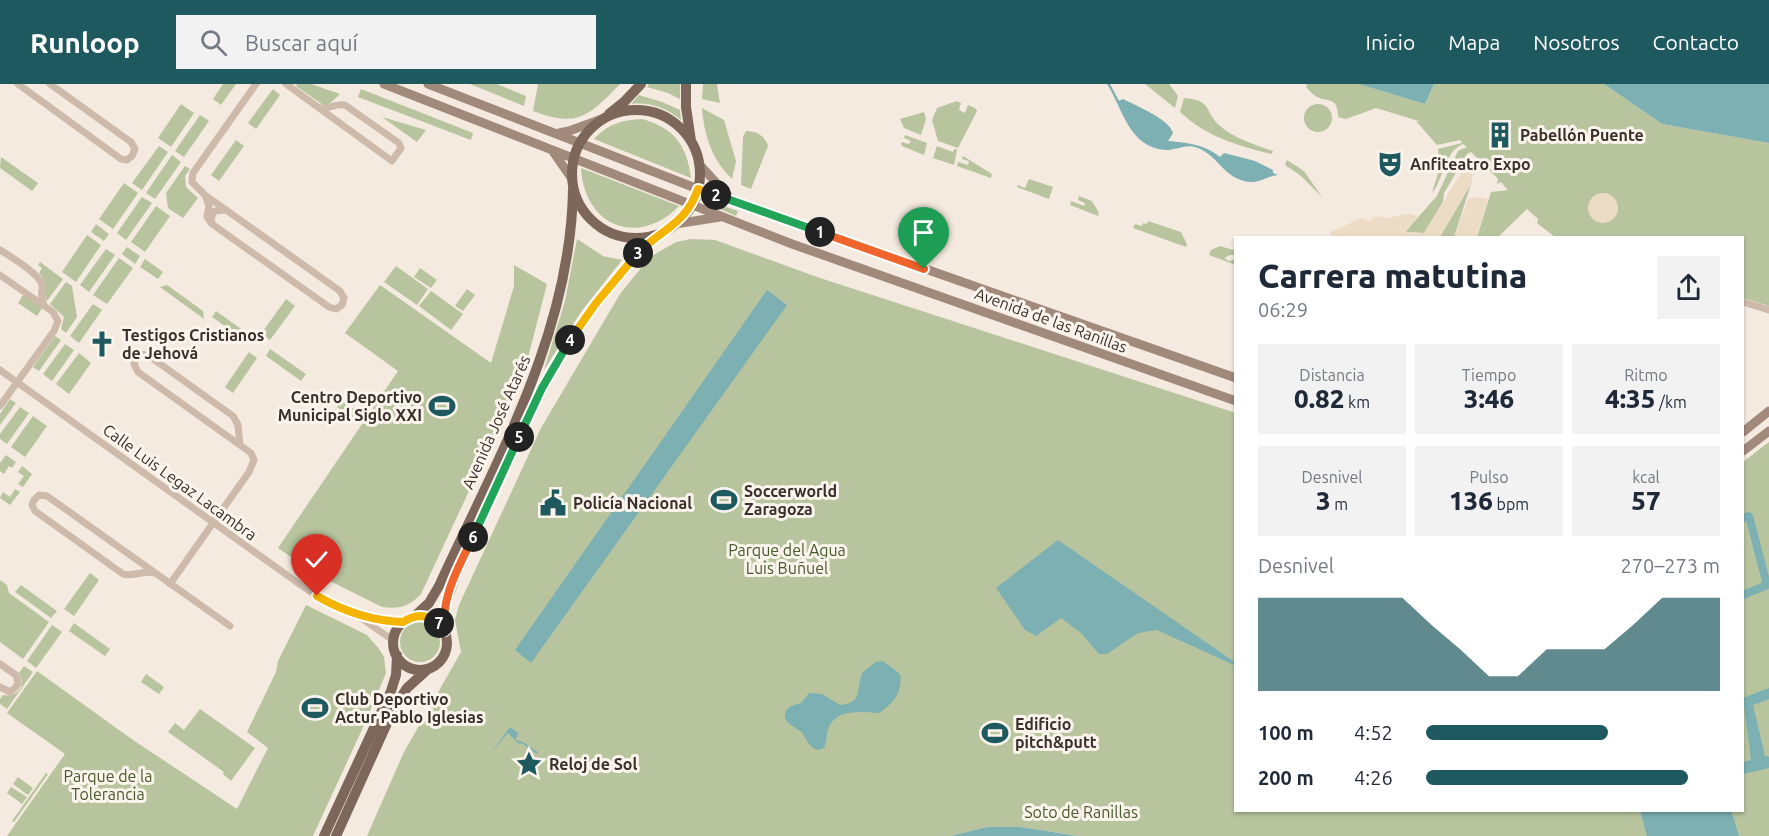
<!DOCTYPE html>
<html lang="es">
<head>
<meta charset="utf-8">
<style>
	body { margin:0; font-family:Ubuntu,sans-serif; background:#f2f2f3; color:#1f2937; height:100vh; display:flex; flex-direction:column; font-size:22px; white-space:nowrap }
	* { box-sizing:border-box; margin:0 }
	p { font-size:20px; color:#747a83 }
	.icon { flex:none; width:33px; height:33px; fill:none; stroke:currentColor; stroke-width:2; stroke-linecap:round; stroke-linejoin:round }
	.map { position:relative; flex:1; overflow:hidden }
	.panel { position:absolute; left:1234px; top:152px; width:510px; height:576px; display:flex; flex-direction:column; background:#fff; border-radius:0px; box-shadow:0 2px 4px #0004 }
	.panel>* { flex:none }
	.pin { position:absolute; display:grid; place-items:center; width:51px; height:51px; color:#fff; margin:-62px -26px; border-radius:50% 50% 50% 0; rotate:-45deg; box-shadow:0 0 6px #0007 }
	.pin .icon { rotate:45deg }
	.km { position:absolute; width:30px; height:30px; margin:-15px; border-radius:50%; background:#222; color:#fff; font-size:16px; line-height:30px; text-align:center }
	.round { display:grid; place-items:center; flex:none; width:63px; height:63px; border-radius:0px; background:#f2f2f3 }
	.head { display:flex; align-items:center; justify-content:space-between; height:102px; padding:0 24px }
	h1 { font-size:33px; font-weight:800; line-height:45px }
	.metrics { display:grid; grid-template-columns:repeat(3,1fr); gap:9px; height:102px; padding:6px 24px }
	.metrics div { display:grid; align-content:center; border-radius:0px; background:#f2f2f3; text-align:center }
	.metrics b { font-size:26px; font-weight:800 }
	.metrics small { font-size:16px; font-weight:400 }
	.metrics p { font-size:16px }
	.chart { height:168px; padding:12px 24px }
	.chart p { display:flex; justify-content:space-between }
	.chart svg { width:100%; height:108px; margin-top:6px; fill:#1d595e; opacity:.7 }
	ul { padding:0 24px; list-style:none; font-size:20px }
	li { display:grid; grid-template-columns:96px 72px 1fr; align-items:center; height:45px }
	li i { height:15px; border-radius:8px; background:#1d595e }
	header { display:flex; align-items:center; gap:36px; box-sizing:border-box; height:84px; padding:0 30px; background:#1d595e; color:#fff }
	header strong { font-size:28px }
	nav { display:flex; gap:33px; margin-inline-start:auto; font-size:21px }
	.search { width:420px; height:54px; background:#f2f2f3; display:flex; align-items:center; gap:15px; box-sizing:border-box; padding:0 21px; border-radius:0px; color:#747a83; font-size:22px }
	.map>svg:first-child { display:block }
	.green { fill:#b7c49e }
	.plaza { fill:#eddcc5 }
	.water { fill:#7cb0b3 }
	.lines { fill:none; stroke-linecap:round; stroke-linejoin:round }
	.canal { stroke:#7cb0b3; stroke-width:8 }
	.street { stroke:#cdbaaa; stroke-width:7 }
	.secondary { stroke:#a1897b; stroke-width:9 }
	.primary { stroke:#7d665a; stroke-width:10 }
	.split-1-casing { stroke:#fff; stroke-width:12 }
	.split-2-casing { stroke:#fff; stroke-width:12 }
	.split-3-casing { stroke:#fff; stroke-width:12 }
	.split-4-casing { stroke:#fff; stroke-width:12 }
	.split-5-casing { stroke:#fff; stroke-width:12 }
	.split-6-casing { stroke:#fff; stroke-width:12 }
	.split-7-casing { stroke:#fff; stroke-width:12 }
	.split-8-casing { stroke:#fff; stroke-width:12 }
	.split-1 { stroke:#f0652b; stroke-width:8 }
	.split-2 { stroke:#22a559; stroke-width:8 }
	.split-3 { stroke:#f5b400; stroke-width:8 }
	.split-4 { stroke:#f5b400; stroke-width:8 }
	.split-5 { stroke:#22a559; stroke-width:8 }
	.split-6 { stroke:#22a559; stroke-width:8 }
	.split-7 { stroke:#f0652b; stroke-width:8 }
	.split-8 { stroke:#f5b400; stroke-width:8 }
	.labels { text-anchor:middle; dominant-baseline:central; stroke-width:6; stroke-linejoin:round; paint-order:stroke }
	.poi-label { font-size:16px; font-weight:bold; fill:#3a2f2a; stroke:#fbf4ec; text-anchor:start }
	.street-label { font-size:16px; fill:#3a2f2a; stroke:#fbf4ec }
	.park-label { font-size:16px; fill:#485a2c; stroke:#fbf4ec }
</style>
</head>
<body>
<header>
<strong>Runloop</strong>
<div class="search"><svg class="icon" aria-label="search" viewBox="0 0 24 24"><circle cx="10" cy="10" r="6"/><path d="M15 15l6 6"/></svg>Buscar aquí</div>
<nav><a>Inicio</a><a>Mapa</a><a>Nosotros</a><a>Contacto</a></nav>
</header>
<div class="map">
<svg width="1769" height="752" viewBox="0 0 1769 752">
	<rect width="100%" height="100%" fill="#f4eadf"/>
	<path class="green" d="M223,0H236L221,21L213,15Z
		M297,0H311L340,10L328,21H323L296,2Z
		M470,0H497L526,12L524,22Z
		M538,0H620C589,32 578,44 533,27Z
		M649,0H680V15L668,9L647,3Z
		M703,0H717L720,19L702,15Z
		M1145,0H1169L1178,12L1175,24Z
		M1307,0H1360L1425,20L1434,0H1604L1662,40L1769,59V222L1743,214V153H1555L1537,139L1538,135L1527,125L1498,153H1477L1491,108L1508,106L1512,111L1501,98L1497,100L1498,95L1471,68L1467,70L1444,109L1443,118L1424,149L1405,148L1437,112L1458,67L1467,63L1463,60C1443,69 1445,93 1432,109L1439,86L1438,65L1462,59L1460,56L1437,61L1416,37L1422,38L1376,24L1346,35L1338,33C1338,10 1326,20 1314,11C1311,9 1309,6 1306,3Z
		M273,5L280,11L256,45L248,39Z
		M361,5L473,49L471,56L358,13Z
		M639,11L662,18L680,26L681,36C667,24 650,18 631,20Z
		M1184,14C1213,16 1204,28 1220,42C1234,54 1255,61 1273,67L1272,70C1238,62 1205,52 1180,28Z
		M957,17L961,19L959,26L965,29L968,21L975,24L977,27L958,64L938,57L932,36L937,24Z
		M1304 34a14 14 0 1 1 28 0a14 14 0 1 1-28 0Z
		M181,20L194,29L171,63L158,54Z
		M702,24L724,36L736,77L732,95C712,76 704,51 702,24Z
		M924,28L926,35L921,51L904,44L900,35Z
		M200,31L209,37L184,73L175,67Z
		M382,33L426,46L417,58Z
		M642,35C674,44 687,61 691,94L594,55C608,40 622,36 642,35Z
		M746,47C757,47 765,52 768,62L751,105L741,101L743,53Z
		M905,51L927,59L924,71L902,62L901,58L909,60L911,57L904,54Z
		M236,56L244,62L219,97L211,91Z
		M159,62L168,68L142,106L132,99Z
		M937,62L953,68L954,65L957,66L954,81L933,74Z
		M172,71L181,78L155,115L146,109Z
		M963,72L992,90L991,94L957,82L958,78L968,81L969,77L962,75Z
		M1,73L38,99L32,107L0,84Z
		M1287,76L1304,87L1322,113L1300,91L1285,81Z
		M185,82L190,85L185,92L186,103L198,114L183,134L168,124L166,109Z
		M581,84L679,122C638,164 584,142 581,84Z
		M1029,95L1053,103L1049,115L1017,103L1018,101L1025,104Z
		M124,99L138,109L113,145L99,135Z
		M1471,100L1454,153H1440Z
		M1079,112L1092,117L1099,129L1098,132L1070,121L1071,117L1084,122L1085,119L1078,116Z
		M142,113L152,119L126,156L117,149Z
		M700,114L738,127L736,132L700,116Z
		M156,122L170,132L145,168L131,158Z
		M1148,137L1181,148L1187,160L1186,163L1133,144L1135,140L1142,142L1143,139L1147,140Z
		M96,140L109,150L104,157L91,148Z
		M87,151L101,161L76,198L62,188Z
		M577,155L603,172L622,176L581,228L544,286L565,217Z
		M691,155L715,156L817,193L1236,329V726H1743V378L1769,358V752H1078L1021,743H987L950,752H367L404,668L461,568L455,536L459,521L541,344L620,210L650,173L676,158Z
		M1220,162L1236,167V171H1230L1224,174L1229,177L1236,175V181L1209,171L1211,166Z
		M127,163L140,172L135,180L122,170Z
		M106,165L115,171L89,208L80,201Z
		M119,174L133,184L107,220L93,211Z
		M145,175L163,188L158,195L140,183Z
		M40,178L63,195L47,217C42,207 48,198 39,189L42,184L38,181Z
		M514,181L547,200L524,289L421,510C409,523 399,525 382,523L314,489L278,464L398,287L345,249L380,201L491,279L514,202Z
		M396,182L428,205L417,221L384,198Z
		M420,184L437,196L431,204L414,193Z
		M66,198L72,202L77,233L66,249L61,245L64,233L50,220Z
		M167,201L203,227L204,235L160,203Z
		M467,205L475,211L463,227L455,222Z
		M431,207L463,230L451,246L419,222Z
		M23,211L42,224L37,232L18,219Z
		M286,215L295,222L270,256L261,250Z
		M93,220L102,226L79,259L70,252Z
		M216,227L251,252L247,258L212,233Z
		M55,252L61,256L39,287L33,283Z
		M65,260L74,266L52,297L43,290Z
		M270,265L306,290L301,297L266,272Z
		M249,268L257,274L233,309L225,303Z
		M79,269L91,279L69,310L56,300Z
		M10,315L16,319L0,341V330Z
		M342,317L360,329L355,336L337,323Z
		M20,323L29,329L7,360L0,355V350Z
		M33,332L47,342L25,373L11,363Z
		M6,371L16,378L12,384L9,382L4,390L0,387V379Z
		M22,382L32,390L23,403L18,400L24,392L18,388Z
		M15,405L20,408L10,421L0,414L3,408L10,413Z
		M90,489L99,496L74,532L64,525Z
		M0,496L7,501L9,509L49,538L23,575L0,558Z
		M21,501L57,527L51,534L15,508Z
		M306,521L367,551L379,565L384,573L386,589L365,639L313,752H7L65,670L7,629L37,587L133,656L237,725L268,664L247,648L276,588L278,577Z
		M400 558a20 20 0 1 1 40 0a20 20 0 1 1-40 0Z
		M74,539L110,565L105,572L69,547Z
		M52,541L62,548L36,584L27,577Z
		M24,582L33,588L7,625L0,620V615L3,611C13,613 21,608 22,598L19,589Z
		M146,590L164,603L159,610L141,598Z
		M200,625L255,664L231,697L223,690L224,688L168,648L175,639L184,646Z
		M46,689L48,690L14,738L12,737Z
		M18,693L33,704L28,711L13,700Z
		M11,703L27,713L22,720L7,709Z"/>
	<path class="plaza" d="M1467,80L1473,91L1471,100L1440,153H1332L1330,148L1362,134L1370,137L1375,132L1387,134L1409,130L1418,132L1406,148L1424,149Z
		M1588 124a15 15 0 1 1 30 0a15 15 0 1 1-30 0Z
		M1477,113L1488,115L1477,153H1454L1468,115Z"/>
	<path class="water" d="M1107,0H1110L1119,17L1123,15C1137,22 1169,35 1173,49L1168,57C1188,59 1204,60 1220,73L1224,69L1255,77L1273,86V89L1278,91C1268,92 1261,98 1251,98C1224,96 1219,72 1198,64C1187,59 1177,66 1166,66C1129,64 1123,25 1107,0Z
		M1359,0H1434L1425,20Z
		M1604,0H1769V59L1662,40Z
		M767,206L787,221L531,579L515,566Z
		M1058,456L1236,579V582L1157,546L1138,549L1107,570H1099L1081,549L1061,534L1036,552L1025,546L996,504Z
		M883,577L900,590C903,608 893,620 879,629C861,628 836,624 828,645C826,652 827,658 824,664C820,665 819,667 815,665C809,662 806,655 803,650C800,646 795,644 791,641C777,630 789,621 801,619L809,609L822,610L840,621C863,619 856,606 862,589L876,578Z
		M1769,604V615L1753,621L1765,672L1769,673V684L1743,690V678L1751,676L1743,614Z
		M510,643L518,649L516,656L523,658L538,668L537,670L522,659L519,660L508,649L491,669Z
		M1640,726H1731L1739,752H1647Z
		M987,743H1021L1078,752H950Z"/>
	<g class="lines">
		<path class="canal" d="M1743,434L1749,432L1767,501L1743,511"/>
		<path class="street" d="M18,0L121,75L127,76L132,72L135,65L131,58L50,0
			M286,0L392,77L401,64L399,59L345,21C335,19 330,25 320,24
			M205,111L209,122L207,133L212,140L329,223L336,225L342,221L344,214L340,207L205,111L192,98L193,89L256,0
			M212,139L211,133L215,127L226,126
			M0,166C11,173 39,189 42,201C43,209 39,211 44,221
			M0,191L53,228L58,237L54,247L0,322
			M1743,218L1769,226
			M0,286L298,499L325,517L358,532L394,557
			M155,489C143,486 134,493 123,490L35,427L32,421L34,416L39,411L47,412L230,542
			M170,500L249,388L254,376L251,369L138,288L134,280L137,273L142,270L149,272L233,332L238,341L240,361
			M358,529L387,537L403,538
			M0,580L16,591L18,599L15,604L10,608L0,603"/>
		<path class="secondary" d="M384,0L792,160L1236,317
			M428,0L698,105L1236,294
			M559,49L569,47L602,35
			M552,66L572,95
			M699,80L730,114
			M675,140L720,133
			M1743,348L1769,327
			M1743,367L1769,347"/>
		<path class="primary" d="M686,0V23L691,57
			M572 90a64 64 0 1 1 128 0a64 64 0 1 1-128 0Z
			M609,30L624,18L641,0
			M415,532L429,519L439,502C497,376 571,248 573,105
			M393 559a27 27 0 1 1 54 0a27 27 0 1 1-54 0Z
			M445,547V523L455,493C500,395 538,291 607,206C625,184 642,164 665,147
			M324,752L391,607L396,591L397,571
			M336,752L393,626L407,604L428,585"/>
	</g>
	<g class="lines">
		<g class="split-1-casing">
			<path id="split-1" d="M820,148L924,185"/>
		</g>
		<g class="split-2-casing">
			<path id="split-2" d="M716,111L820,148"/>
		</g>
		<g class="split-3-casing">
			<path id="split-3" d="M638,169C663,144 685,141 698,105L716,111"/>
		</g>
		<g class="split-4-casing">
			<path id="split-4" d="M570,256L596,219L638,169"/>
		</g>
		<g class="split-5-casing">
			<path id="split-5" d="M519,353L542,304L570,256"/>
		</g>
		<g class="split-6-casing">
			<path id="split-6" d="M473,453L519,353"/>
		</g>
		<g class="split-7-casing">
			<path id="split-7" d="M439,539L445,547C440,514 459,483 473,453"/>
		</g>
		<g class="split-8-casing">
			<path id="split-8" d="M317,512C343,527 373,537 403,538C415,530 427,530 439,539"/>
		</g>
		<use href="#split-1" class="split-1"/>
		<use href="#split-2" class="split-2"/>
		<use href="#split-3" class="split-3"/>
		<use href="#split-4" class="split-4"/>
		<use href="#split-5" class="split-5"/>
		<use href="#split-6" class="split-6"/>
		<use href="#split-7" class="split-7"/>
		<use href="#split-8" class="split-8"/>
	</g>
	<defs>
		<g id="building-bare" transform="scale(2.07)"><path d="M-4-6H4V6H1V3H-1V6H-4ZM-2.5-4.3h1.7v1.8h-1.7ZM.8-4.3h1.7v1.8H.8ZM-2.5-1h1.7V.8h-1.7ZM.8-1h1.7V.8H.8Z" fill="#1d595e" stroke="#fbf4ec" stroke-width="2.5" paint-order="stroke"/></g>
		<g id="theatre-bare" transform="scale(2.07)"><path d="M-5-5.5Q0-4 5-5.5V0Q5 5 0 6Q-5 5-5 0ZM-3.3-2.5H-1v1.5H-3.3ZM1-2.5H3.3v1.5H1ZM-2.8 1Q0 5.5 2.8 1Z" fill="#1d595e" stroke="#fbf4ec" stroke-width="2.5" paint-order="stroke"/></g>
		<g id="church-bare" transform="scale(2.07)"><path d="M-1.2-6h2.4v3.5h3.3v2.4h-3.3V6h-2.4V-.1h-3.3v-2.4h3.3Z" fill="#1d595e" stroke="#fbf4ec" stroke-width="2.5" paint-order="stroke"/></g>
		<g id="stadium-bare" transform="scale(2.07)"><path d="M0-5a6.5 5 0 1 0 0 10a6.5 5 0 1 0 0-10ZM-3.5-1.8h7v3.6h-7Z" fill="#1d595e" stroke="#fbf4ec" stroke-width="2.5" paint-order="stroke"/></g>
		<g id="civic-bare" transform="scale(2.07)"><path d="M-.6-6.5H3V-4.5H.6V-3L4-1V1h2V6H-6V1h2V-1L-.6-3ZM-1.2 2.5V6h2.4V2.5Z" fill="#1d595e" stroke="#fbf4ec" stroke-width="2.5" paint-order="stroke"/></g>
		<g id="sight-bare" transform="scale(2.07)"><path d="M0-6L1.8-2.2L6-1.7L2.9 1.2L3.7 5.4L0 3.3L-3.7 5.4L-2.9 1.2L-6-1.7L-1.8-2.2Z" fill="#1d595e" stroke="#fbf4ec" stroke-width="2.5" paint-order="stroke"/></g>
	</defs>
	<g fill-rule="evenodd">
		<use href="#building-bare" x="1500" y="51"/>
		<use href="#theatre-bare" x="1390" y="80"/>
		<use href="#church-bare" x="102" y="260"/>
		<use href="#stadium-bare" x="442" y="322"/>
		<use href="#stadium-bare" x="724" y="416"/>
		<use href="#civic-bare" x="553" y="419"/>
		<use href="#stadium-bare" x="315" y="624"/>
		<use href="#stadium-bare" x="995" y="649"/>
		<use href="#sight-bare" x="529" y="680"/>
	</g>
	<g class="labels">
		<g class="poi-label">
			<text x="1520" y="51">Pabellón Puente</text>
			<text x="1410" y="80">Anfiteatro Expo</text>
			<text x="122" y="251">Testigos Cristianos<tspan x="122" dy="18">de Jehová</tspan></text>
			<text x="422" y="313" text-anchor="end">Centro Deportivo<tspan x="422" dy="18">Municipal Siglo XXI</tspan></text>
			<text x="744" y="407">Soccerworld<tspan x="744" dy="18">Zaragoza</tspan></text>
			<text x="573" y="419">Policía Nacional</text>
			<text x="335" y="615">Club Deportivo<tspan x="335" dy="18">Actur Pablo Iglesias</tspan></text>
			<text x="1015" y="640">Edificio<tspan x="1015" dy="18">pitch&amp;putt</tspan></text>
			<text x="549" y="680">Reloj de Sol</text>
		</g>
		<g class="street-label">
			<text transform="translate(1051 236) rotate(20)">Avenida de las Ranillas</text>
			<text transform="translate(496 338) rotate(-66)">Avenida José Atarés</text>
			<text transform="translate(180 398) rotate(36)">Calle Luis Legaz Lacambra</text>
		</g>
		<g class="park-label">
			<text x="787" y="466">Parque del Agua<tspan x="787" dy="18">Luis Buñuel</tspan></text>
			<text x="108" y="692">Parque de la<tspan x="108" dy="18">Tolerancia</tspan></text>
			<text x="1081" y="728">Soto de Ranillas</text>
		</g>
	</g>
</svg>
<div class="pin" style="left:924px;top:185px;background:#1e9e55"><svg class="icon" aria-label="arrive" viewBox="0 0 24 24"><path d="M6 21V4h12l-3 4 3 4H6"/></svg></div>
<div class="pin" style="left:317px;top:512px;background:#d93025"><svg class="icon" aria-label="check" viewBox="0 0 24 24"><path d="M5 12l5 5 9-10"/></svg></div>
<b class="km" style="left:820px;top:148px">1</b>
<b class="km" style="left:716px;top:111px">2</b>
<b class="km" style="left:638px;top:169px">3</b>
<b class="km" style="left:570px;top:256px">4</b>
<b class="km" style="left:519px;top:353px">5</b>
<b class="km" style="left:473px;top:453px">6</b>
<b class="km" style="left:439px;top:539px">7</b>
<section class="panel">
<div class="head"><div><h1>Carrera matutina</h1><p>06:29</p></div><a class="round"><svg class="icon" aria-label="share" viewBox="0 0 24 24"><path d="M12 15V3M7 8l5-5 5 5M5 13v7h14v-7"/></svg></a></div>
<div class="metrics">
<div><p>Distancia</p><b>0.82<small> km</small></b></div>
<div><p>Tiempo</p><b>3:46</b></div>
<div><p>Ritmo</p><b>4:35<small> /km</small></b></div>
</div>
<div class="metrics">
<div><p>Desnivel</p><b>3<small> m</small></b></div>
<div><p>Pulso</p><b>136<small> bpm</small></b></div>
<div><p>kcal</p><b>57</b></div>
</div>
<div class="chart"><p><span>Desnivel</span>270–273 m</p>
<svg viewBox="0 0 160 44" preserveAspectRatio="none"><path d="M0 44V6L10 6L20 6L30 6L40 6L50 6L60 17L70 27L80 38L90 38L100 27L110 27L120 27L130 17L140 6L150 6L160 6V44z"/></svg>
</div>
<ul>
<li><b>100 m</b>4:52<i style="width:62%"></i></li>
<li><b>200 m</b>4:26<i style="width:89%"></i></li>
</ul>
</section>
</div>
</body>
</html>
